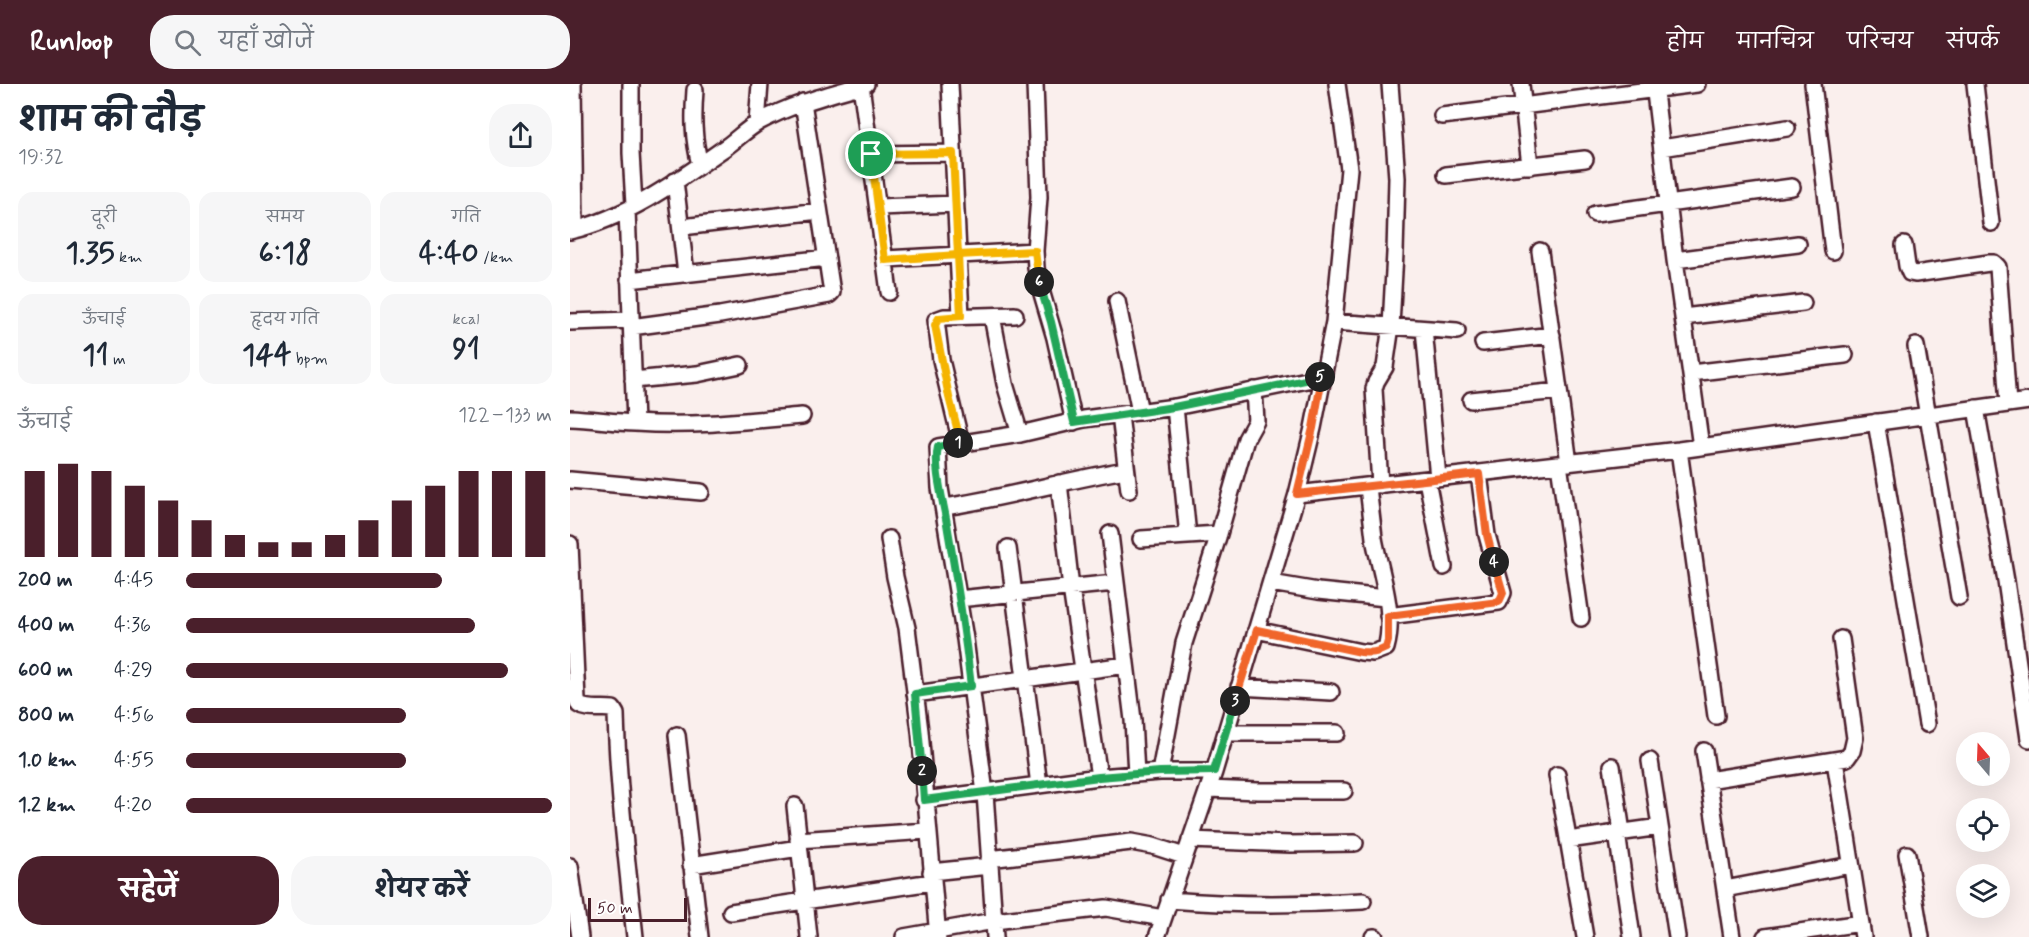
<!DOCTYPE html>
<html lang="hi">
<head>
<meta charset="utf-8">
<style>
	body { margin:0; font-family:Mynerve,"Playpen Sans Deva",sans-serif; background:#f6f6f7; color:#1f2937; height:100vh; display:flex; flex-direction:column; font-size:22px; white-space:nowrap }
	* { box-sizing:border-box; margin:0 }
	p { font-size:20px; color:#747a83 }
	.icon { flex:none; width:33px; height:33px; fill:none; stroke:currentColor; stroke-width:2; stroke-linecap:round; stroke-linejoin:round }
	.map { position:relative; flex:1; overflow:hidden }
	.side { display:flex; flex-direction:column; background:#fff; width:570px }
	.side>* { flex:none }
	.needle { width:39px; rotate:341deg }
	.controls { position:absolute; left:1386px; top:648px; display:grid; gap:12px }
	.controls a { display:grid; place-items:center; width:54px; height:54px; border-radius:50%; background:#fff; box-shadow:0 6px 24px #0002; font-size:30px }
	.scale { position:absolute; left:18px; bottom:15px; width:99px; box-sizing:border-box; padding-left:6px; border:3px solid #4a1f2b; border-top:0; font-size:16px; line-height:21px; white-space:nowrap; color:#4a1f2b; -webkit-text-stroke:4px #fff; paint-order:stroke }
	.pin { position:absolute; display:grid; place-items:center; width:51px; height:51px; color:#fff; margin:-26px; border:3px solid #fff; border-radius:50%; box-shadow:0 2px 6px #0007 }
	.km { position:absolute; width:30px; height:30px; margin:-15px; border-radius:50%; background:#222; color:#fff; font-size:16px; line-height:30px; text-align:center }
	.round { display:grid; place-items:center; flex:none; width:63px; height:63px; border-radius:24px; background:#f6f6f7 }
	.summary { display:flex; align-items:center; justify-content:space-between; height:102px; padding:0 18px }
	h1 { font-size:33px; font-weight:700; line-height:45px }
	.metrics { display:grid; grid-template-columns:repeat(3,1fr); gap:9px; height:102px; padding:6px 18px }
	.metrics div { display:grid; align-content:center; border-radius:15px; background:#f6f6f7; text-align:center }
	.metrics b { font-size:30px; font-weight:700 }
	.metrics small { font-size:16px; font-weight:400 }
	.metrics p { font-size:16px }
	.chart { height:168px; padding:12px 18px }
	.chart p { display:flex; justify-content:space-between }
	.chart svg { width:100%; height:108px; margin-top:6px; stroke:#4a1f2b; stroke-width:6 }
	.button { display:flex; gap:12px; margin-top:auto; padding:12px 18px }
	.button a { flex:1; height:69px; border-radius:24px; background:#4a1f2b; color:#fff; font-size:24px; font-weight:700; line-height:69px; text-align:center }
	.button a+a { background:#f6f6f7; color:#1f2937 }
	ul { padding:0 18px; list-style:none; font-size:20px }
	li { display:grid; grid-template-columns:96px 72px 1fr; align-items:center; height:45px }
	li i { height:15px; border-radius:8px; background:#4a1f2b }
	header { display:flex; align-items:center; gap:36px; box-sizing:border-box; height:84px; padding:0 30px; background:#4a1f2b; color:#fff }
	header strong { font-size:28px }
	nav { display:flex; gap:33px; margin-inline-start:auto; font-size:21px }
	.search { width:420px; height:54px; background:#f6f6f7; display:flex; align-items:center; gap:15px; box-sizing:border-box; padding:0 21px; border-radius:24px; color:#747a83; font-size:22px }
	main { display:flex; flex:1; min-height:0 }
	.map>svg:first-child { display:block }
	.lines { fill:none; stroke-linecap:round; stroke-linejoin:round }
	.minor-casing { stroke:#4a1f2b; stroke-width:20 }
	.minor { stroke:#fff; stroke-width:15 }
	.split-1-casing { stroke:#fff; stroke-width:12 }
	.split-2-casing { stroke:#fff; stroke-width:12 }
	.split-3-casing { stroke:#fff; stroke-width:12 }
	.split-4-casing { stroke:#fff; stroke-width:12 }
	.split-5-casing { stroke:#fff; stroke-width:12 }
	.split-6-casing { stroke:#fff; stroke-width:12 }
	.split-7-casing { stroke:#fff; stroke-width:12 }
	.split-1 { stroke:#f5b400; stroke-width:8 }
	.split-2 { stroke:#22a559; stroke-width:8 }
	.split-3 { stroke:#22a559; stroke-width:8 }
	.split-4 { stroke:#f0652b; stroke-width:8 }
	.split-5 { stroke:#f0652b; stroke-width:8 }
	.split-6 { stroke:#22a559; stroke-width:8 }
	.split-7 { stroke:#f5b400; stroke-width:8 }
</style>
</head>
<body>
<header>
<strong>Runloop</strong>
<div class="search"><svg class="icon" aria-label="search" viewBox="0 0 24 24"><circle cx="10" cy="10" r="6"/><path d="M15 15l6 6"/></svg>यहाँ खोजें</div>
<nav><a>होम</a><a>मानचित्र</a><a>परिचय</a><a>संपर्क</a></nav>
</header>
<main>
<section class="side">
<div class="summary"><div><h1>शाम की दौड़</h1><p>19:32</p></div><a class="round"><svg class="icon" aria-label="share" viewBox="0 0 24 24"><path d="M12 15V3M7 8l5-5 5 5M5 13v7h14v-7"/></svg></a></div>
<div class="metrics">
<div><p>दूरी</p><b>1.35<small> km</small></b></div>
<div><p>समय</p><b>6:18</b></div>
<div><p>गति</p><b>4:40<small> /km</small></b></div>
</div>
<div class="metrics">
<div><p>ऊँचाई</p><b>11<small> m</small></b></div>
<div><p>हृदय गति</p><b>144<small> bpm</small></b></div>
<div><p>kcal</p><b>91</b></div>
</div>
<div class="chart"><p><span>ऊँचाई</span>122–133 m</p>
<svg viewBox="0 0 160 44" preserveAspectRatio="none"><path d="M5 44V9M15 44V6M25 44V9M35 44V15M45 44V21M55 44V29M65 44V35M75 44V38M85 44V38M95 44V35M105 44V29M115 44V21M125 44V15M135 44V9M145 44V9M155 44V9"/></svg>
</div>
<ul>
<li><b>200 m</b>4:45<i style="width:70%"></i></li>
<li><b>400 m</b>4:36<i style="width:79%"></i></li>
<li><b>600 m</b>4:29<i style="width:88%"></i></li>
<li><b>800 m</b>4:56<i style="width:60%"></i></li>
<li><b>1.0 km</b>4:55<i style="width:60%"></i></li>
<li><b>1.2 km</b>4:20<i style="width:100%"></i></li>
</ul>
<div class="button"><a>सहेजें</a><a>शेयर करें</a></div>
</section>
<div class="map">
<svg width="1459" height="853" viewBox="0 0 1459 853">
	<rect width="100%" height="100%" fill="#faefed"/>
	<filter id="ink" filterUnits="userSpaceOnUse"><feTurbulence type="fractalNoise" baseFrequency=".0167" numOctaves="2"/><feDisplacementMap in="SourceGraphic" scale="12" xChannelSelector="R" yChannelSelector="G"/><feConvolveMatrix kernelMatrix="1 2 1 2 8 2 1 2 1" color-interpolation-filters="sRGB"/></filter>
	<g filter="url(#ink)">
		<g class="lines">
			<g class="minor-casing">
				<path id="minor" d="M3,0L5,146
					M61,0V69L64,121
					M380,0L391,232
					M465,0L469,113L465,167L466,184L470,203L485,254L504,338
					M951,0L960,82
					M1084,0L1105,176L1131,363
					M1243,0L1263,167
					M1405,0L1421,139
					M291,1L319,208
					M125,6C123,32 123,55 130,80
					M872,32L1127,0
					M187,39L190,0
					M1092,64L1217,44
					M301,70L383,69
					M876,91L1015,75
					M105,97L116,190
					M309,123L385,120
					M57,126L65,339
					M1025,130L1222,103
					M112,143L249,127
					M0,147C57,134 109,96 156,63C167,55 177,45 189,38C224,19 258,11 296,0
					M1334,161L1337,182L1340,189L1345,190L1419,179H1424L1428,183L1438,320
					M970,167L999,379
					M315,175L465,167
					M1105,176L1228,160
					M59,196L257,174
					M547,217L570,328
					M422,232L435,300L450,350
					M1113,233L1233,219
					M0,238L61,236
					M764,238L887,247
					M61,243L150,231L259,211L262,208L261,202L233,18
					M854,245L868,394
					M913,259L982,251
					M1346,262L1389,513
					M1121,289L1275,271
					M63,296L127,290L170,281
					M901,316L989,307
					M605,323L618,452
					M1406,324L1436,497L1459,655
					M550,331L559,406
					M0,334C22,335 43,338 65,339C121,343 177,337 232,332
					M1306,338L1357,640
					M391,359L371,276L366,236L374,233L445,231
					M1109,366L1146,632
					M989,380L1011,534
					M0,396L131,408
					M857,396L874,483
					M489,399L501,504L529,693
					M810,401L804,305L806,298L815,283L821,242L825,169L827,94L820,0
					M727,410L1109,366L1459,317
					M374,423C436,414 495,396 556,386
					M540,450L563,636L566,690
					M319,455L325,493L337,544L350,647L368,853
					M571,455L649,450
					M0,460L7,616L9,621C19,627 32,623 43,625L46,630C48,705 57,779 65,853
					M438,464L469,701
					M701,499L748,507L816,514
					M388,515L545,499
					M818,532L929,518L933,509L917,451L909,390
					M686,546L791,568L803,569L816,564C826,529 810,488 804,454C802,437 800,420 798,403
					M669,603L761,608
					M345,610L556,581
					M656,649H767
					M107,651L130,853
					M1134,667L1162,853
					M1080,677L1107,853
					M1265,677L1293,853
					M1042,682L1052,748
					M590,688L614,559L649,450L676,355L686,337L684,306
					M987,691L1015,853
					M1138,696L1277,674L1282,667L1285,654L1271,555
					M638,705L688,707H774
					M354,716L529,693L590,688H644
					M225,722L239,853
					M1047,749L1062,853
					M228,756L357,747
					M620,756L720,760L785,759
					M998,756L1090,743
					M1337,770L1351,853
					M419,775L561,758L583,762L614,772
					M121,781L229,764
					M0,782L10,853
					M361,788L419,782
					M1155,805L1281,781
					M599,816C664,821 729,821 793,817
					M161,828L362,798
					M334,853L424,837L536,824L593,834
					M425,853L415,709L395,555L370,404L368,363L450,350L514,335L605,323L752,293
					M587,853L644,688L727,410L743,344L764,238L779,85L767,0
					M803,853H805
					M1195,853L1291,839"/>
			</g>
			<use href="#minor" class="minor"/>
		</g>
	</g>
	<g class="lines" filter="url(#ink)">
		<g class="split-1-casing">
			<path id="split-1" d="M301,70L315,176L388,171L391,232L369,234L365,241L379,313L391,359H388"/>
		</g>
		<g class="split-2-casing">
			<path id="split-2" d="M352,687L345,610L401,602C395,550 387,497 378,446C375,424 363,384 368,363L388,359"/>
		</g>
		<g class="split-3-casing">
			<path id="split-3" d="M352,687L354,716L529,693L590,688L644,687L665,617"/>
		</g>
		<g class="split-4-casing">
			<path id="split-4" d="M665,617L687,546L791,568C801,569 807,569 816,564L818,557V532L929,518L933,509L924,478"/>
		</g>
		<g class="split-5-casing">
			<path id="split-5" d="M750,293H752L743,344L727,410L909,390L917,451L924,478"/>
		</g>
		<g class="split-6-casing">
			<path id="split-6" d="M469,198L481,238L504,338L604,323L750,293"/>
		</g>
		<g class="split-7-casing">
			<path id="split-7" d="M301,70L383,69L388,171L465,167L469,198"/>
		</g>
		<use href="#split-1" class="split-1"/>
		<use href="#split-2" class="split-2"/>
		<use href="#split-3" class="split-3"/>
		<use href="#split-4" class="split-4"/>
		<use href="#split-5" class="split-5"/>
		<use href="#split-6" class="split-6"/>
		<use href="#split-7" class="split-7"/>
	</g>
</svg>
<div class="controls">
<a><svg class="needle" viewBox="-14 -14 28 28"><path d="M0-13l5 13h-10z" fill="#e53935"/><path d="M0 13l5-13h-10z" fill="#747a83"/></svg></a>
<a><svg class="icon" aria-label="locate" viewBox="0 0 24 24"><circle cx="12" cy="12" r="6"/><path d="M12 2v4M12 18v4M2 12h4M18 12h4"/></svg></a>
<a><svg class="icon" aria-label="layers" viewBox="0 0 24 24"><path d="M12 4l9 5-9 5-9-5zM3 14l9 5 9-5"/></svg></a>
</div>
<div class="scale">50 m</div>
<div class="pin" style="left:301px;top:70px;background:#1e9e55"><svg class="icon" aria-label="arrive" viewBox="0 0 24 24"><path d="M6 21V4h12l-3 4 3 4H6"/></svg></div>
<b class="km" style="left:388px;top:359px">1</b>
<b class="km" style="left:352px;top:687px">2</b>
<b class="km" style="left:665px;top:617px">3</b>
<b class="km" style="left:924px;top:478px">4</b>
<b class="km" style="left:750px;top:293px">5</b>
<b class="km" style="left:469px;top:198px">6</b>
</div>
</main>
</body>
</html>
